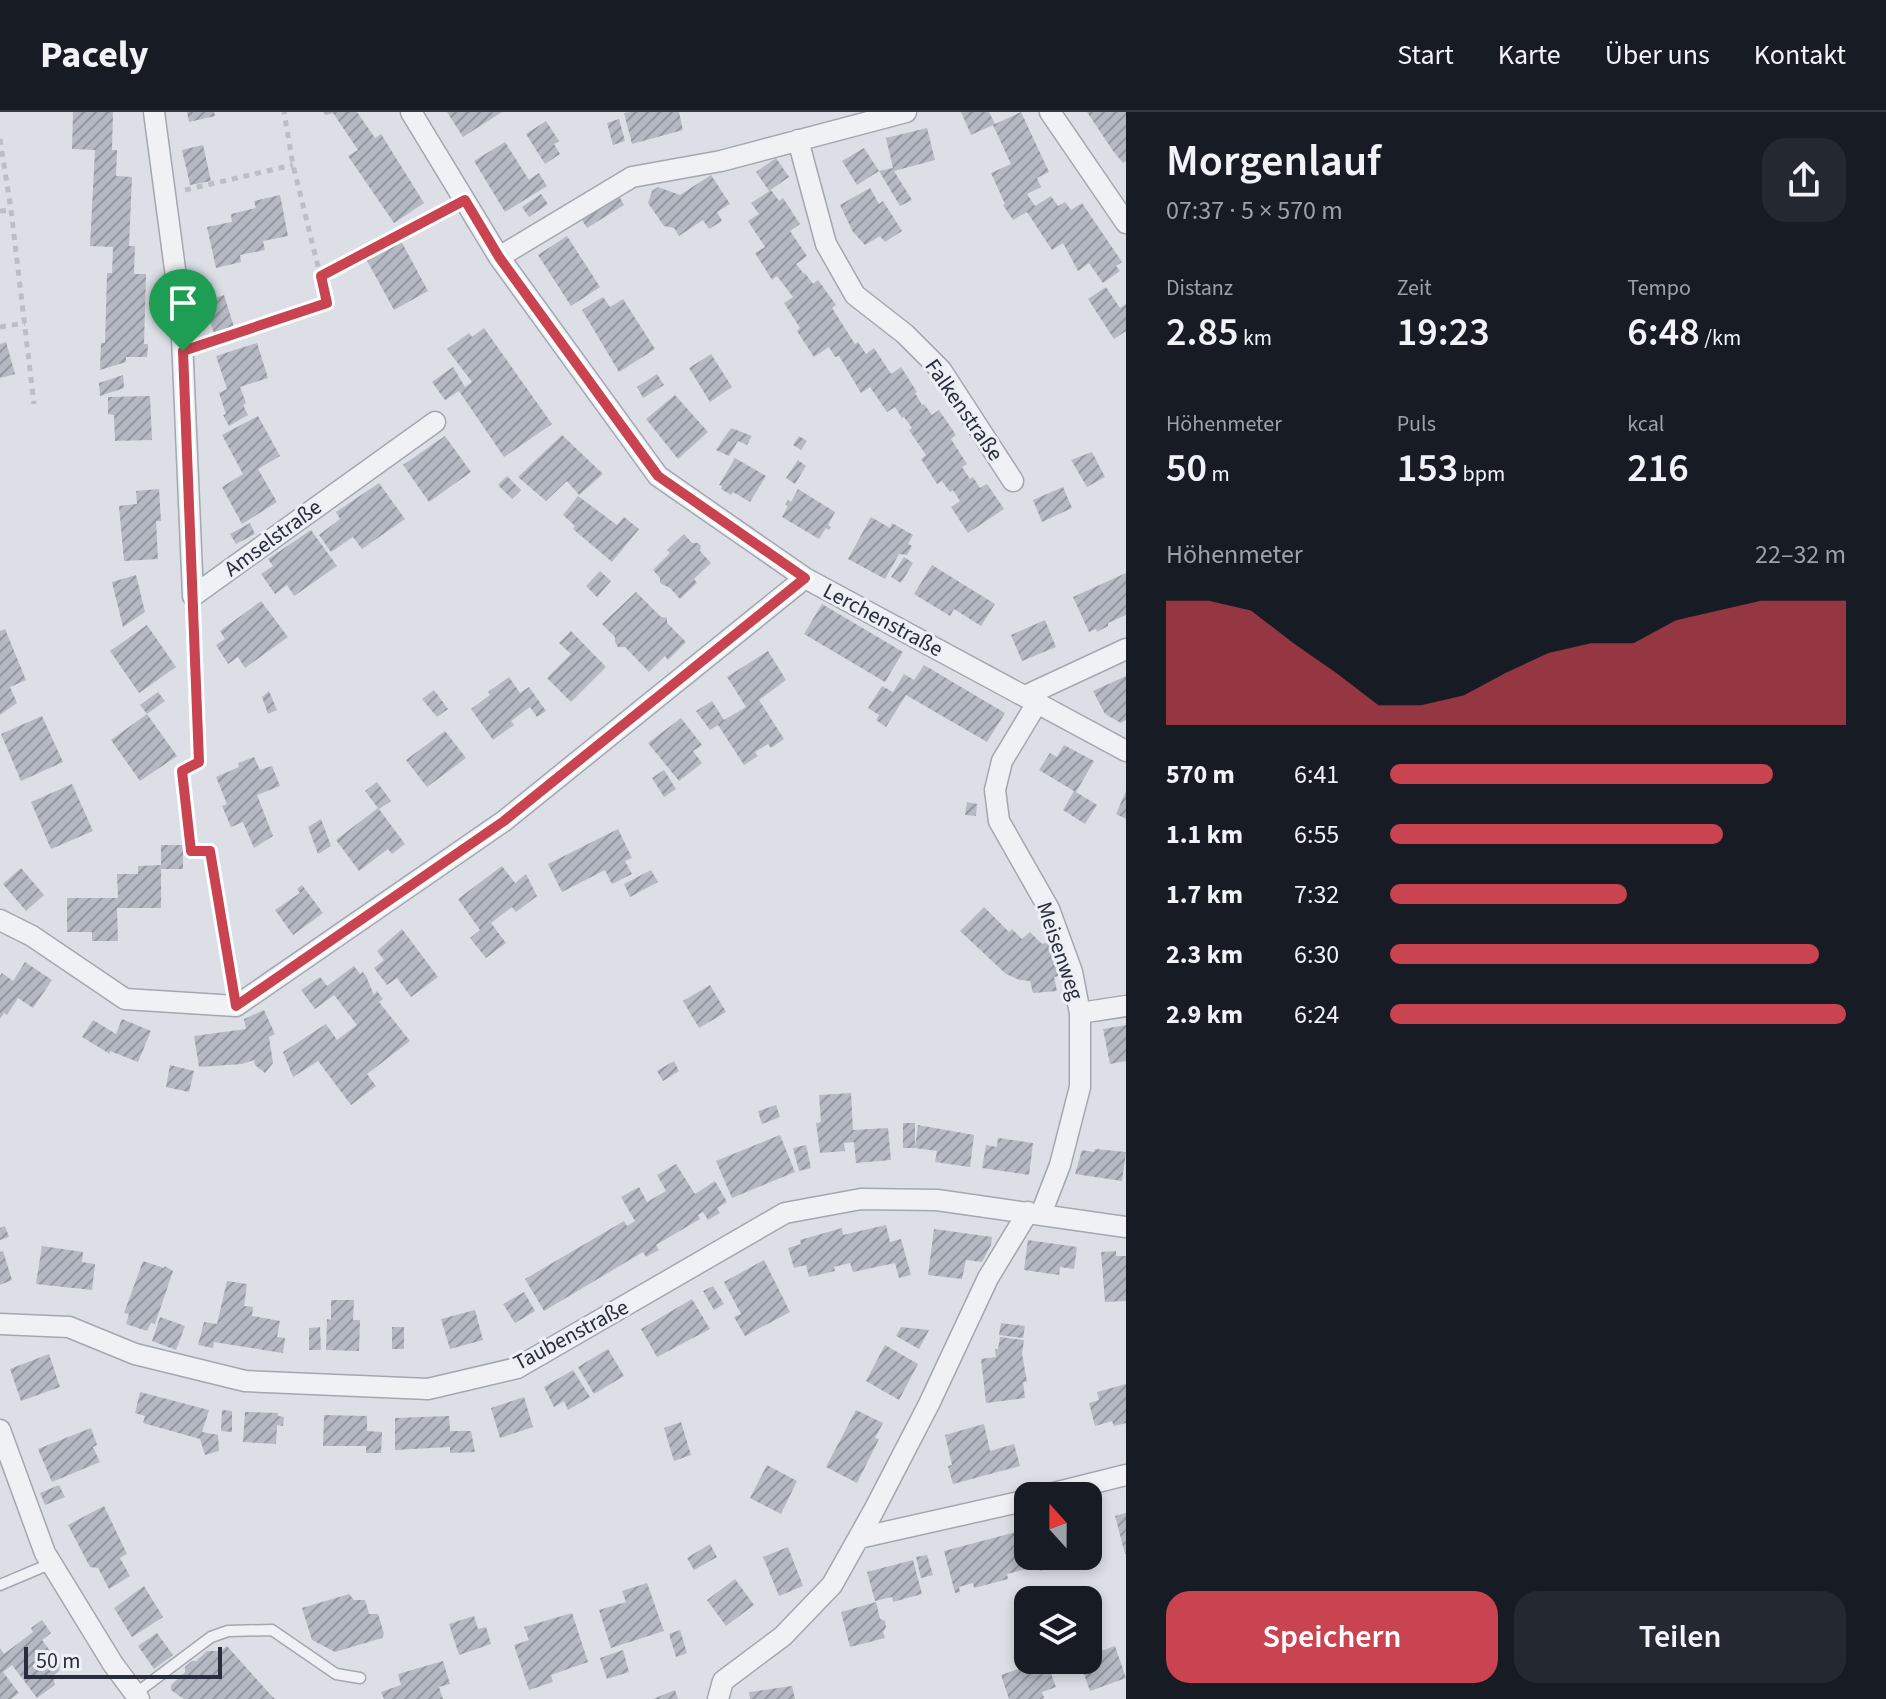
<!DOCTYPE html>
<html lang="de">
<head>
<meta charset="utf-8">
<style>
	body { margin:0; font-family:"Source Sans 3",sans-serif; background:#242831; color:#f1f3f6; height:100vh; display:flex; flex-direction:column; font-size:30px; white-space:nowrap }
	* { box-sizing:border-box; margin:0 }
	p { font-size:26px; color:#9ea1a6 }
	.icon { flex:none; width:44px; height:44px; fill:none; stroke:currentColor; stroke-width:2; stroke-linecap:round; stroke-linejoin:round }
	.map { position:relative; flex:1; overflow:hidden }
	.panel { display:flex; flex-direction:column; background:#171b24; width:760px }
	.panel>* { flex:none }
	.needle { width:52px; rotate:339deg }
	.fabs { position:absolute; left:1014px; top:1370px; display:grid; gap:16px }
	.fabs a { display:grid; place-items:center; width:88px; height:88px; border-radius:16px; background:#171b24; box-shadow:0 4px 12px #0003; font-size:40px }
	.scale { position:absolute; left:24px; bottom:20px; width:198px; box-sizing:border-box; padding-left:8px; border:4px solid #272d3c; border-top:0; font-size:22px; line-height:28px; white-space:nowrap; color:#272d3c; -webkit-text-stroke:6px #eceff4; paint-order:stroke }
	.pin { position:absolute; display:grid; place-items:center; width:68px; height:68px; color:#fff; margin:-82px -34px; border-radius:50% 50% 50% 0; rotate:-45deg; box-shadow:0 0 8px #0007 }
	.pin .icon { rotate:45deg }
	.round { display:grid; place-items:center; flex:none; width:84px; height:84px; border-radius:24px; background:#242831 }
	.head { display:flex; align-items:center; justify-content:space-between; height:136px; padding:0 40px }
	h1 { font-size:44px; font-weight:600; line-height:60px }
	.metrics { display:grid; grid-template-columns:repeat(3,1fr); gap:12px; height:136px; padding:8px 40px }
	.metrics div { display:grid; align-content:center }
	.metrics b { font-size:40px; font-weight:600 }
	.metrics small { font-size:22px; font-weight:400 }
	.metrics p { font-size:22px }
	.chart { height:224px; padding:16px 40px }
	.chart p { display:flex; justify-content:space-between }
	.chart svg { width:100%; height:144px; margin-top:8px; fill:#c94350; opacity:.7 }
	.cta { display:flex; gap:16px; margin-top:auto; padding:16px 40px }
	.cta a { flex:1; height:92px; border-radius:24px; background:#c94350; color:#fff; font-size:32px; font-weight:600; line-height:92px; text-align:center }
	.cta a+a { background:#242831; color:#f1f3f6 }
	ul { padding:0 40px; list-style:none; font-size:26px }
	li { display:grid; grid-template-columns:128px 96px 1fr; align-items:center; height:60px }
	li i { height:20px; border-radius:10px; background:#c94350 }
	header { display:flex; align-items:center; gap:48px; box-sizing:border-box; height:112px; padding:0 40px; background:#171b24; border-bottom:2px solid #363941 }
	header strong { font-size:38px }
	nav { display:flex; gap:44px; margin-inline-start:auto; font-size:28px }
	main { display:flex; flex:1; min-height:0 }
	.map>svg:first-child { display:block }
	.building { fill:url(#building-hatch) }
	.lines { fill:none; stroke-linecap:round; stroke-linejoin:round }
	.lane-casing { stroke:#a2a7b0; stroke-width:13 }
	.street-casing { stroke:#a2a7b0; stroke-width:23 }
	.path { stroke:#bbbec5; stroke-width:5; stroke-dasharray:6 6; stroke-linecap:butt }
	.lane { stroke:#eff1f5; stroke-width:10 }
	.street { stroke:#eff1f5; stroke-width:20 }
	.route-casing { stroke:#fff; stroke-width:16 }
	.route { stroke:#c94350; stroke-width:10 }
	.labels { text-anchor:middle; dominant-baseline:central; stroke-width:6; stroke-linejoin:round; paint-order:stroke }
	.street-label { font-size:22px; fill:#272d3c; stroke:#eceff4 }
</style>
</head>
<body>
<header>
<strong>Pacely</strong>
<nav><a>Start</a><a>Karte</a><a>Über uns</a><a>Kontakt</a></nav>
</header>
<main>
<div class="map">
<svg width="1126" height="1587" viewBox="0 0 1126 1587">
	<defs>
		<pattern id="building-hatch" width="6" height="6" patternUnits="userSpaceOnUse" patternTransform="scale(2)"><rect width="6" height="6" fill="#b4b9c3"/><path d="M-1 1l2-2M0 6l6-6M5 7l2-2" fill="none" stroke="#9297a0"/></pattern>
	</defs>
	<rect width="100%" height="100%" fill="#dce0e6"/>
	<path class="building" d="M73,0H113L112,38H117L116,64L132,65L129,134H135L134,162H146L144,232H148L147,245H126V250L100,258L101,231H105L107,161H112L113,135L90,134L95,38L72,37Z
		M187,0H214L215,4L189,10Z
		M324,0H357L375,26L381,22L424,91L394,111L348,44L358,38L333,1L325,3Z
		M447,0H502L463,25Z
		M630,0H679L683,18L632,32L624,1Z
		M961,0H989L995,12L1021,0L1049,60L1037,66L1041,75L1027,82L1035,94L1051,84L1058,94L1065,90L1071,98L1082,91L1122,150L1116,154L1120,159L1103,171L1089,151L1078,159L1063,131L1052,138L1027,100L1013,108L1003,93L1005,92L991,61L1011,52L993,13L971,23Z
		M1087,0H1126V49L1123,51L1113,39Z
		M619,7L625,29L613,33L607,11Z
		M546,9L559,29L554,32L560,42L545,52L526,22Z
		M927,16L935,48L894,59L912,88L900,94L879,59L893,56L886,26Z
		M505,30L529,68L539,61L547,74L505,100L474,49Z
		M203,33L211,69L190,73L182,38Z
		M864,36L879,59L857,73L842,49Z
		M776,46L789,65L769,79L756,60Z
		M711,63L730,92L717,100L722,109L709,117L703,108L679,124L674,116L664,114L648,91L652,79L658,75L680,83Z
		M870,76L879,92L883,89L902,119L885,130L880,124L865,133L853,120L840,93Z
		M771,78L779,89L783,86L800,112L790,119L807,144L796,152L804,162L805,161L813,172L818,168L836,193L832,196L855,232L858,230L866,242L874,236L891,262L901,255L917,280L915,281L922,293L924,292L932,303L939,298L956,323L951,327L967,352L962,355L970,367L973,365L980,376L987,372L1004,397L968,421L951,395L960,389L953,378L950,380L942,369L937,372L921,347L926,343L909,318L912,316L904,305L902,306L895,295L887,300L870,275L861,281L839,244L835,245L829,235L814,245L797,219L800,216L784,191L793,185L777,164L772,168L755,141L765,135L748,109L759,102L751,91Z
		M541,82L548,92L529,105L522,95Z
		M618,82L624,93L587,116L580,105Z
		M280,83L288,124L263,129L265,138L240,143L241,150L216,156L207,115L232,110L231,102L256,96L254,89Z
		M567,124L600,175L571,194L538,143Z
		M400,127L428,179L394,198L365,145Z
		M1106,175L1120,196L1126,192V219L1114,227L1088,187Z
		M224,183L235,218L215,224L203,190Z
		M603,185L610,195L623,187L655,237L619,260L582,198Z
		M484,216L552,312L504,345L459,279L445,288L432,270L453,255L465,275L472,270L447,237L469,221L472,225Z
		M6,230L15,262L0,266V232Z
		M257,231L268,266L240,275L246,291L243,293L248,303L229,314L223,303L226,302L219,281L227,277L216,244Z
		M711,242L732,275L710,290L689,256Z
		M657,262L664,273L643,286L637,275Z
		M123,263L124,276L100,284L99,271Z
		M675,283L708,320L678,347L646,307Z
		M150,284L152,328L115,329L114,303L108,302V285Z
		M258,304L280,344L258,357L277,390L242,412L222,375L243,362L222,323Z
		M731,316L752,324L747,333L738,329L729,344L716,338Z
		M562,323L603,362L579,383L567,369L546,389L518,365Z
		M445,324L471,360L429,390L403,353Z
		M799,324L807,329L801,338L793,333Z
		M1092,340L1105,365L1087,375L1071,348Z
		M735,346L766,364L750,390L733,380L731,383L721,377L722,374L719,373Z
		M798,348L806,354L795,372L786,366Z
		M507,364L521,378L512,387L498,373Z
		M379,371L405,407L362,437L353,425L331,440L319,423L340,407L336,400Z
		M1063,375L1072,396L1042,410L1033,388Z
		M159,377L161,409H156L158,447L124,449L119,394L137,392L136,379Z
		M798,377L835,400L828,413L831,415L829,418L826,416L819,427L782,405L788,394L785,393L788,388L791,390Z
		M578,384L617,413L624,405L639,417L612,450L573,417L575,414L563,403Z
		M871,405L890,416L892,411L913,423L908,432L912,434L907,443L899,442L885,467L848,447Z
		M250,411L255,422L236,432L230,422Z
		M311,418L337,454L294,484L287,473L275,482L261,462L273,454L268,447Z
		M684,422L692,431H698L701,434L700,439L711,451L694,467L697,471L680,487L670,476L660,471V466L653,458L670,441L667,438Z
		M904,445L913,451L901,471L891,465Z
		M932,453L995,492L981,514L954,497L950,504L914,482Z
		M600,459L611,469L597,485L586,474Z
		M1126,461V503L1108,511V514L1097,520L1096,517L1089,520L1073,485Z
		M136,463L145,500L123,515L112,470Z
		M636,480L661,505L667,506V511L686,530L668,548L665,544L649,560L625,535H618L615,530V525L602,512Z
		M261,489L288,525L245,556L238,545L228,552L216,533L225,527L220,519Z
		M822,492L903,540L885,570L804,522Z
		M1045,508L1056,535L1022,549L1011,523Z
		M147,513L176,555L139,581L110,539Z
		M5,517L26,568L10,575L17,591L0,603V519Z
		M571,519L606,555L571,590L547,566L571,542L559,531Z
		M768,539L786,568L759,588L784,627L771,636L768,632L755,640L758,644L744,653L718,613L710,618L696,599L712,589L724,608L746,595L727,565Z
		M924,553L1005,601L987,630L906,583L886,615L876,608L879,603L868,596L882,574L893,580L904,562L914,568Z
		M1126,564V608L1121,611L1105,602L1093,579Z
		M509,565L520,581L529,575L546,599L537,605L530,595L511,609L514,613L493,628L471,597L490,583L488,580Z
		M434,578L448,597L437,605L422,587Z
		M269,579L277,598L268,602L262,585Z
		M158,580L165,589L147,602L140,593Z
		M147,602L177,644L140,669L111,628Z
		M42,604L63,650L21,669L1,622Z
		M681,606L702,633L693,639L702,651L679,669L648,631Z
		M445,619L466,646L427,675L406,648Z
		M1064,633L1094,649L1076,680L1097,693L1085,712L1063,698L1074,679L1039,658L1050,641L1057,645Z
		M254,645L260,658L272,654L280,674L257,683L273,724L254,736L243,710L231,715L222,694L227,692L216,665L239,655L238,651Z
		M664,658L676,677L664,685L652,666Z
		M377,670L391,689L379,697L405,732L392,742L388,737L359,759L336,728L378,696L365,679Z
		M72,672L93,719L51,737L31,690Z
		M1126,679V707L1116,702Z
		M967,690L977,692L976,704L965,703Z
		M321,707L331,734L318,742L308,715Z
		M618,717L632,746L625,749L632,762L612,772L605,758L562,780L548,752Z
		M161,733H183V757H161V796H117L118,829H92V820H67V786H118L117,762H138V754L161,753Z
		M502,754L515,771L526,762L537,784L516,800L512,795L491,811L506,831L486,846L470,826L480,818L458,787Z
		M21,756L44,783L26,799L3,772Z
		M651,758L658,770L630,785L624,772Z
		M302,773L323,801L293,823L275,798L300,781L297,777Z
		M984,795L1009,820L1012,817L1022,827L1030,820L1042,832L1053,829L1059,864L1054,865L1057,879L1033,881L1030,869L1020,868L1006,862L960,819Z
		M402,817L438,865L411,885L397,866L387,873L374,856L384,848L377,839Z
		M25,850L52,868L33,896L18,886L7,903L4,901L0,907V864L2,861L13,869Z
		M354,854L360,862L363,860L366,864L374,883L377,879L383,887L379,890L410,929L367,962L376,974L351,993L318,949L293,965L283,940L326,912L337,928L357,913L334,883L315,897L301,878L320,865L327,874Z
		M710,873L726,900L699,916L683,889Z
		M264,898L275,922L269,925L273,951L265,961L255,953L254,948L242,952L199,955L194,924L246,917L244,907Z
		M122,907L151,919L138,950L110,939V942L82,925L93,908L116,922Z
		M1126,913V949L1110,952L1103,917Z
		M674,949L679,959L663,969L657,959Z
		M170,953L194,959L189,980L166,975Z
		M851,981L853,1018L888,1016L891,1048L856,1051L854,1030L844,1031L845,1039L820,1041L816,1011L821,1010L819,983Z
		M776,993L780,1005L762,1012L758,999Z
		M903,1011H915V1036H903Z
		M918,1013L974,1023L970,1055L935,1050L937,1039L915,1036Z
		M780,1023L795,1060L732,1086L716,1049Z
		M998,1026L1033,1031L1029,1063L982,1056L986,1033L997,1035Z
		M806,1033L811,1056L799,1059L793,1036Z
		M1095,1037L1126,1040L1122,1069L1075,1062L1082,1038L1094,1040Z
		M676,1052L695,1082L715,1069L727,1090L717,1096L720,1101L708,1108L703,1100L698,1103L700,1107L656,1133L659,1138L646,1145L643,1140L544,1199L525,1167L624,1109L627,1114L635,1109L621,1085L639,1075L647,1090L666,1079L657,1063Z
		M886,1113L890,1130L901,1127L911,1163L899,1166L895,1151L853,1160L850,1151L834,1155L835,1159L809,1165L806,1153L794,1156L788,1136L801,1132L800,1128L842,1116L843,1123Z
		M5,1114L9,1125L0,1128V1116Z
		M934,1117L992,1125L991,1133L982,1150L966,1148L962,1167L928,1163Z
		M1028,1128L1077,1135L1074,1157L1060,1155L1059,1163L1024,1158Z
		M42,1134L83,1140L82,1150L95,1152L92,1178L36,1172Z
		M3,1139L12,1168L0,1173V1140Z
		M1116,1139V1144H1126V1189L1105,1190L1101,1140Z
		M764,1148L790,1200L745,1224L734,1205L741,1202L724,1170Z
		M143,1149L164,1156L165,1154L173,1159L155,1212L151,1211L147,1219L126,1212L129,1202L124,1201Z
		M227,1169L247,1172L244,1194L253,1195L252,1204L280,1209L277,1225L285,1226L283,1241L214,1230L213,1236L198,1233L204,1210L217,1212Z
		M713,1174L724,1192L714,1198L703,1179Z
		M524,1180L535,1199L515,1211L503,1192Z
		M692,1187L710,1217L657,1245L641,1217Z
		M331,1188H354L353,1208H360L359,1239L326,1238L327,1207L331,1208Z
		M475,1198L483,1228L450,1237L441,1207Z
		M160,1205L185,1214L176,1238L152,1229Z
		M1001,1211L1025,1214L1023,1226L999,1223Z
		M320,1215L321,1238H309V1216Z
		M392,1215H404V1237H392Z
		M901,1215L929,1218L919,1237L896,1224Z
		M1000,1225L1024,1228L1022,1242L1027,1270H1023L1025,1286L986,1291L981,1247L996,1245L995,1237H998Z
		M885,1233L918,1252L899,1288L866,1269Z
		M608,1237L624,1264L594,1282L578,1255Z
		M49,1242L60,1275L21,1289L10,1257Z
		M573,1258L590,1285L568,1298L564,1289L554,1295L544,1275Z
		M1126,1272V1311L1114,1314L1112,1309L1095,1314L1089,1291L1099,1288L1097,1280Z
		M140,1280L209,1298L202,1320L218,1323L219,1339L205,1343L200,1327L143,1311L145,1304L135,1301Z
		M524,1285L533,1315L500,1326L491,1296Z
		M222,1298L232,1299V1320L221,1319Z
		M856,1298L883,1311L875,1326L879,1327L857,1371L826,1355Z
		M245,1300L278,1301V1304L284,1305L283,1314L277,1313L276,1332L243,1330Z
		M324,1303L367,1304V1319L382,1320L381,1341H366V1334H323Z
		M449,1304L450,1319H471L475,1340L450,1341V1335L395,1338V1306Z
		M681,1310L691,1343L674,1349L664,1316Z
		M984,1312L990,1339L1014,1332L1020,1354L953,1372L948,1354L952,1353L945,1323Z
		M91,1316L97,1333L93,1335L100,1350L52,1370L38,1337Z
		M767,1353L797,1369L781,1402L750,1386Z
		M59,1373L65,1385L45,1393L40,1381Z
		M104,1394L127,1442L120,1446L130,1464L109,1477L98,1456L90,1455L68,1413Z
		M1126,1401V1442H1125L1115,1404Z
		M1028,1417V1444H1072L1073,1450L1040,1459L1038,1454L1007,1462L1008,1467L974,1476L973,1471L959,1475L960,1480L955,1481L944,1439Z
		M710,1432L717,1445L694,1458L687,1446Z
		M788,1435L803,1474L779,1484L763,1445Z
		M927,1443L933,1463L921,1466L916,1445Z
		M913,1448L922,1482L893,1490L892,1485L875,1489L867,1460Z
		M735,1467L754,1493L726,1514L707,1488Z
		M647,1471L664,1519L611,1536L599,1498L626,1490L622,1479Z
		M144,1474L163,1505L132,1525L114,1496Z
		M349,1482L354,1488H365L369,1502H378L384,1522L382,1526L335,1540L312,1528L302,1496Z
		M876,1490L880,1507L885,1509L886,1515L883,1520L885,1526L850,1535L841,1500Z
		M572,1501L588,1550L551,1563L553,1570L529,1578L514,1533L529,1528L524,1515Z
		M474,1504L478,1517L486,1515L491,1532L459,1543L449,1512Z
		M42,1508L51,1521L42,1528L60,1552L59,1559L53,1564L55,1573L37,1586L12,1553L3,1560L19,1581L11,1587H0V1536L4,1542L33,1520L31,1516Z
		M680,1518L687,1541L676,1545L669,1522Z
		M157,1521L173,1543L154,1557L138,1534Z
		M227,1534L269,1581L275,1587H184L171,1578V1573L185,1560V1555L192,1549H196L207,1539H221Z
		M1115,1534L1126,1566L1090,1579L1079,1548H1088V1544Z
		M623,1538L629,1560L607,1567L600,1546Z
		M1046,1548L1056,1575L1042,1580L1044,1586L1041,1587H1009L1001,1563Z
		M443,1549L450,1572L439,1575L443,1587H384L381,1580L401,1573L398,1562Z
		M792,1574L795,1587H750L749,1580Z
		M675,1578L678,1587H653Z"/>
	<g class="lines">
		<g class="lane-casing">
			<path id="lane" d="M0,1473L52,1451
				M135,1582L211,1525L228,1519L272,1518L336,1562L360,1566"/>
		</g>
		<g class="street-casing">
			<path id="street" d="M154,0L181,202L193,484
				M411,0L499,145L658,364L805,466L1126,639
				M1050,0L1126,111
				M798,28L826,132L855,183L905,222L941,258L1013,369
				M499,145L632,65L721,49L906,0
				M193,484L435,310
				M1025,584L1126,537
				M1037,591L1002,649L995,678L999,709L1049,797L1072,860L1080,901V975L1060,1053L1041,1102
				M0,808L32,824L125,887L236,894L504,709L805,466
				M1080,901L1126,894
				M0,1212L69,1215L135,1242L245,1269L428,1277L517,1256L785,1101L861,1087L937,1088L1126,1115
				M0,1318L45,1441L113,1552L139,1587
				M1042,1384L1126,1363
				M859,1426L1028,1388
				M718,1587L723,1569L783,1524L832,1473L873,1400L929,1292L988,1166L1028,1100"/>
		</g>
		<path class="path" d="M0,27L11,98L34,292
			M185,78L293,53
			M0,99L11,98
			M321,164L447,97
			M0,215L25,211
			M203,232L327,191L293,53L284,0
			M194,505L199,650L182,659L191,739H210L232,870"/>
		<use href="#lane" class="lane"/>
		<use href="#street" class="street"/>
	</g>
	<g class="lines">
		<g class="route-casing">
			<path id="route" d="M465,88L499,145L658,364L805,466L504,709L236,894L210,739H191L182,659L199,650L183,239L327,191L321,164Z"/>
		</g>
		<use href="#route" class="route"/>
	</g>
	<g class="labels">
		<g class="street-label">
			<text transform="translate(964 298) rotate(55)">Falkenstraße</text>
			<text transform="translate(273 426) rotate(-36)">Amselstraße</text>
			<text transform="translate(883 508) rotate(28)">Lerchenstraße</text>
			<text transform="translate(1060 839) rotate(71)">Meisenweg</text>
			<text transform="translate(571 1223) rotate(-28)">Taubenstraße</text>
		</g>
	</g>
</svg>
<div class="fabs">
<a><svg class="needle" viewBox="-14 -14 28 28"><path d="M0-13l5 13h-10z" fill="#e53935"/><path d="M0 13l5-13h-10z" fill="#9ea1a6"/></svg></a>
<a><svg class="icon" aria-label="layers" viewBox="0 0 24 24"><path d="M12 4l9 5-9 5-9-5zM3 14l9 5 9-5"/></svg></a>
</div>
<div class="scale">50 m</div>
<div class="pin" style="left:183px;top:239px;background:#1e9e55"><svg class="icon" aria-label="arrive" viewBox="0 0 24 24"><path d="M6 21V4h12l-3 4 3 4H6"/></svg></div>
</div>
<section class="panel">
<div class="head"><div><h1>Morgenlauf</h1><p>07:37 · 5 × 570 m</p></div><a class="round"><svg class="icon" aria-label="share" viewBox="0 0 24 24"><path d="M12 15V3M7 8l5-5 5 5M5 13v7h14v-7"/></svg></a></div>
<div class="metrics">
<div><p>Distanz</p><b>2.85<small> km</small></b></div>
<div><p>Zeit</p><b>19:23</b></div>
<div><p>Tempo</p><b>6:48<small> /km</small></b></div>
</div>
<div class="metrics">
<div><p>Höhenmeter</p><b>50<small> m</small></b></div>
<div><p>Puls</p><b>153<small> bpm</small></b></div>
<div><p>kcal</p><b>216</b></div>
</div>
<div class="chart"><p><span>Höhenmeter</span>22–32 m</p>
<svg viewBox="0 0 160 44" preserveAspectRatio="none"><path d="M0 44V6L10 6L20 9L30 19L40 28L50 38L60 38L70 35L80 28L90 22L100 19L110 19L120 12L130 9L140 6L150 6L160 6V44z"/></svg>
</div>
<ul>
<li><b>570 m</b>6:41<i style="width:84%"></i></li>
<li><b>1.1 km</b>6:55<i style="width:73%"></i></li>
<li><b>1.7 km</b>7:32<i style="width:52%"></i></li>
<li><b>2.3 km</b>6:30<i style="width:94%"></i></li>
<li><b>2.9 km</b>6:24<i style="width:100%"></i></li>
</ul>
<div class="cta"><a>Speichern</a><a>Teilen</a></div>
</section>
</main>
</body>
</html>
